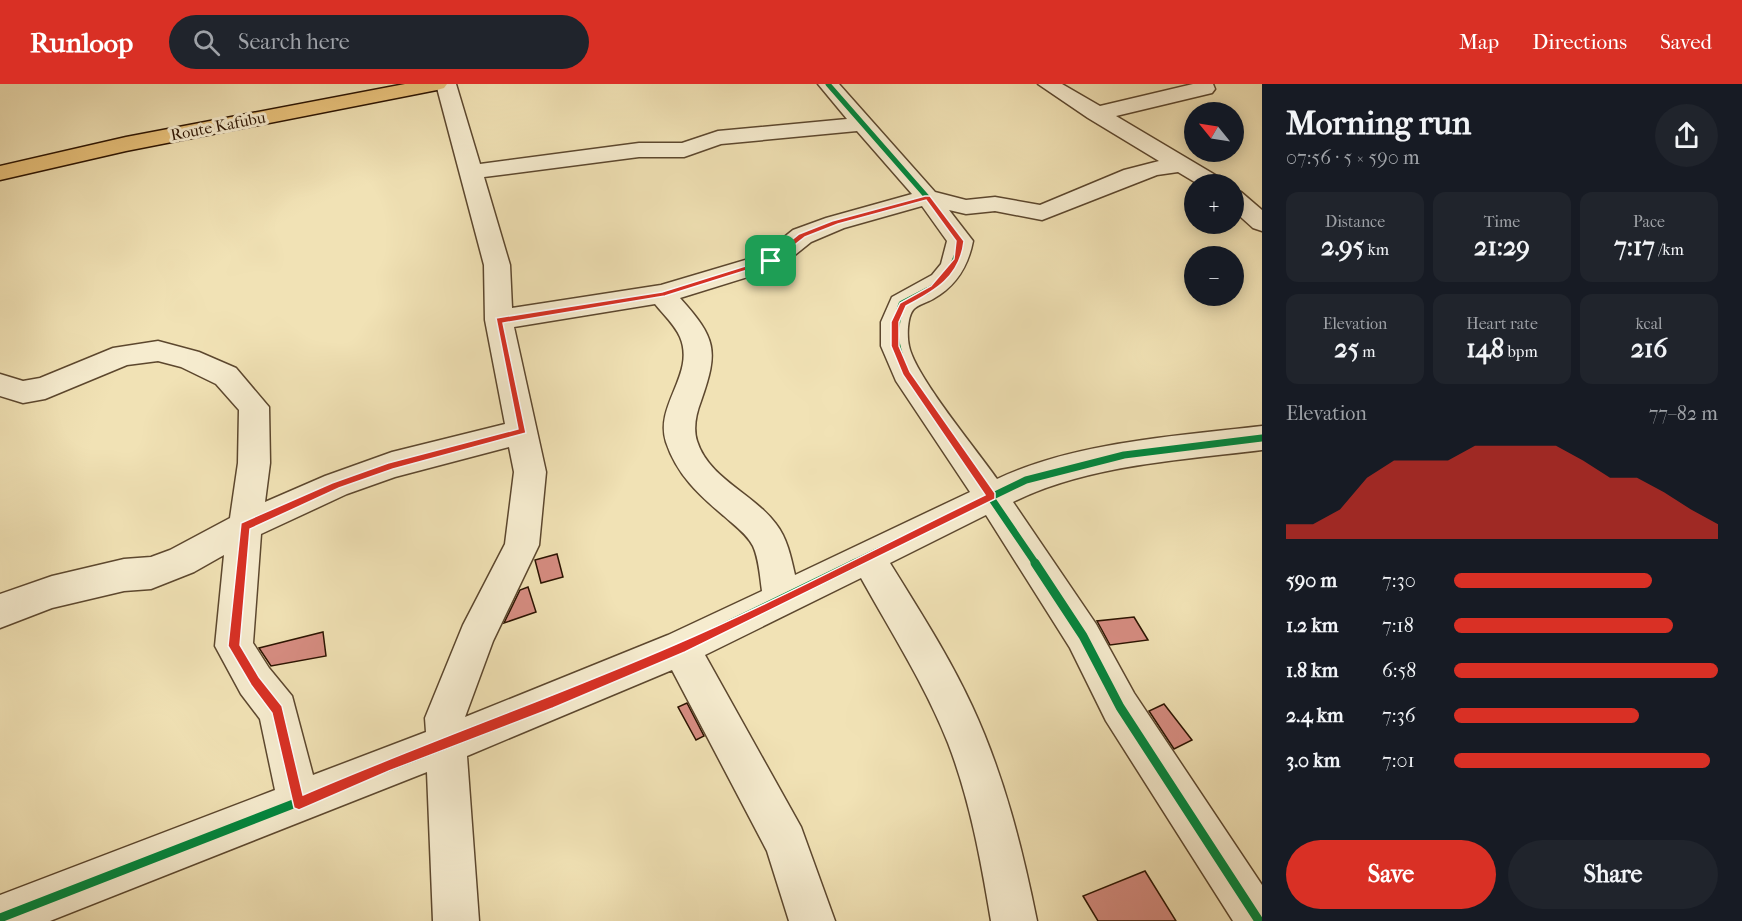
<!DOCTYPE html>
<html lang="en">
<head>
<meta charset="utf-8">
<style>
	body { margin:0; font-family:"IM FELL French Canon",serif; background:#20242c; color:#f1f3f6; height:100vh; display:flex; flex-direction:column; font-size:22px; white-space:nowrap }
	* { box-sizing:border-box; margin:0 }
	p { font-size:20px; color:#9ea1a6 }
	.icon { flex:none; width:33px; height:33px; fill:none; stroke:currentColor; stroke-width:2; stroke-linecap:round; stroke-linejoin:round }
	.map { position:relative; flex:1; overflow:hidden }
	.side { display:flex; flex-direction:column; background:#171b24; width:480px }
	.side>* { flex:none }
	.needle { width:39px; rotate:300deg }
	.fabs { position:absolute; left:1184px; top:18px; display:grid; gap:12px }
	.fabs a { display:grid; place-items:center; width:60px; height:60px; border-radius:50%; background:#171b24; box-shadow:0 3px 15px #0003; font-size:30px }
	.pin { position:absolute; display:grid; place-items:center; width:51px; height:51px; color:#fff; margin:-26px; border-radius:12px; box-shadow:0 3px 9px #0006 }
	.round { display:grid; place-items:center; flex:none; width:63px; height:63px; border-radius:32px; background:#20242c }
	.head { display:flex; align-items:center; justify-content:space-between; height:102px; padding:0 24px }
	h1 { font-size:33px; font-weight:700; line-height:45px }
	.metrics { display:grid; grid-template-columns:repeat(3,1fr); gap:9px; height:102px; padding:6px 24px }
	.metrics div { display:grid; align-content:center; border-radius:12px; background:#20242c; text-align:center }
	.metrics b { font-size:26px; font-weight:700 }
	.metrics small { font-size:16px; font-weight:400 }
	.metrics p { font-size:16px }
	.chart { height:168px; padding:12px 24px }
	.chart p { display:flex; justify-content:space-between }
	.chart svg { width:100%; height:108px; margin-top:6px; fill:#d93025; opacity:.7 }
	.button { display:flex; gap:12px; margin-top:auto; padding:12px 24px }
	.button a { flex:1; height:69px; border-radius:36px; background:#d93025; color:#fff; font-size:24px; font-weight:700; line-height:69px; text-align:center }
	.button a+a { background:#20242c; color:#f1f3f6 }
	ul { padding:0 24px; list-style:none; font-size:20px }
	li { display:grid; grid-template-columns:96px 72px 1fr; align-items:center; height:45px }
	li i { height:15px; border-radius:8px; background:#d93025 }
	header { display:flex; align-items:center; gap:36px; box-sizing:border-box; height:84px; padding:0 30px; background:#d93025; color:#fff }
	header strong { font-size:28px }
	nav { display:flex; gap:33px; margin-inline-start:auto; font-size:21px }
	.search { width:420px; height:54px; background:#20242c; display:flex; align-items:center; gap:15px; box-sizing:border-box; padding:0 21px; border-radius:33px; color:#9ea1a6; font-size:22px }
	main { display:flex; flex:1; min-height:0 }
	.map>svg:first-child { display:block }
	.building { fill:#d78d82; stroke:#2b1301; stroke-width:1.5 }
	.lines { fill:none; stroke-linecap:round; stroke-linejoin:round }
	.minor-casing { stroke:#5c472e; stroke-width:3 }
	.major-casing { stroke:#2b1301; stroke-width:3 }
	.minor { fill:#f6eccf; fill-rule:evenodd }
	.major { fill:#e8c17a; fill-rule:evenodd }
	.cycleway-far2-casing { stroke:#f6eccf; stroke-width:8 }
	.cycleway-far1-casing { stroke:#f6eccf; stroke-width:10 }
	.cycleway-casing { stroke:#f6eccf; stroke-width:13 }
	.cycleway-far2 { stroke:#00873e; stroke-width:5 }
	.cycleway-far1 { stroke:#00873e; stroke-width:7 }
	.cycleway { stroke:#00873e; stroke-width:9 }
	.route { fill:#d93025; stroke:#fff; stroke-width:1.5; fill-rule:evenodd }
	.labels { text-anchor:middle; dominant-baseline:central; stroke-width:6; stroke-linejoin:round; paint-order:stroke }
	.far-street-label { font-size:16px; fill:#2b1301; stroke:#f6eccf }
</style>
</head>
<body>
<header>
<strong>Runloop</strong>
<div class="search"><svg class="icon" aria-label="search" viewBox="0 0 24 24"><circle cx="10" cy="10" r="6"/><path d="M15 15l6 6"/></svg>Search here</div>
<nav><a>Map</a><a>Directions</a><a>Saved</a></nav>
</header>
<main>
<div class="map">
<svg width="1262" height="837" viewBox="0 0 1262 837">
	<rect width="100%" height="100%" fill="#f1e2b5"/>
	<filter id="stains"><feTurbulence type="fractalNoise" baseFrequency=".00333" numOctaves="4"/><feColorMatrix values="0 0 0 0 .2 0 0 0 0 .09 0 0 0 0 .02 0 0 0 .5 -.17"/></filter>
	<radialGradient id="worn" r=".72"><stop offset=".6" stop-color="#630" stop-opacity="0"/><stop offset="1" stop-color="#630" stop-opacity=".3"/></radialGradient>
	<path class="building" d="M557,470L563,493L541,499L535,476Z
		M528,503L536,528L504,539L520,506Z
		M1134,533L1148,556L1110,561L1097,537Z
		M323,548L326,572L271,582L259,564Z
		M687,619L704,652L696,656L678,623Z
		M1164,620L1192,656L1174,665L1149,627Z
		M1145,787L1176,837H1098L1083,812Z"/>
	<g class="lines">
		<g class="minor-casing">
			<path id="minor" d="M436,0H456L480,80L639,59H682L718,47L847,35L818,0H839L935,108L966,116L995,113L1040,121L1124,86L1159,77L1088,34L1038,0H1062L1100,22L1193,0H1213L1215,5L1212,9L1116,32L1222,95L1225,100H1198L1178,88L1157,91L1042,136L995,127L966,130L949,126L973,157C968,183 956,202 933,215C928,218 917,221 913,226C907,234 907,253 909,262C915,292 977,366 997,395C1075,358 1177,352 1262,342V366C1181,376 1087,381 1013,418L1096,540L1134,609L1262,801V837H1233L1106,637L1070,564L986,431L890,479C919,526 949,572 972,622C1004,691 1022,763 1037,837H991C981,777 970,716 948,659C925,601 891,548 861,494L705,571L801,743L835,837H789L767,767L672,586L467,672L479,837H433L427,688L50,837H0V811L275,706L260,635L241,610L215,562L224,471L194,488L151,505L124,507L52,524L0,544V510L52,492L124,475L151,473L170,466L230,434L238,379L239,326L216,300L181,283L158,277L127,281L45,315L23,319L0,312V290L23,297L40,294L113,264L158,257L199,268L236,284L269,323L270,379L265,418L325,392L392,368L505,340L485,236L484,181ZM857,47L912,110L826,134L793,146L762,171L661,201L512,224L510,181L484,93L639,73H684L721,60ZM922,122L947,157L941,180L932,191L892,213L881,238V262L896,297L970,408L795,491C791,473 787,454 776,440C753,409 709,395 697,357C693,344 696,330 701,317C719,266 716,254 680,214L780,183L811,158L844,144ZM655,220C663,230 675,241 680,253C696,290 654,321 666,358C677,391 699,411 724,432C734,441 747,450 753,462C759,475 760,493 762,507L668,551L465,633L493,557L539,461L546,388L514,243ZM509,363L514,388L505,460L463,541L425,634L426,648L313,691L292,612L269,584L253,559L261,450L347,410L395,393Z
				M1233,106L1241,108L1262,126V147L1253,144L1233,126Z"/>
		</g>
		<g class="major-casing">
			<path id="major" d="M405,0H447L444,4L437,6L126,67L0,96V82L126,53Z"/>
		</g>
		<use href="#minor" class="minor"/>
		<use href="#major" class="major"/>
		<g class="cycleway-far2-casing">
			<path id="cycleway-far2" d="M828,0L927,113L960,157C956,181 946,195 925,208"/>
		</g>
		<g class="cycleway-far1-casing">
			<path id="cycleway-far1" d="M927,207L902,220C891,249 895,261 906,289L1036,480
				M852,480L1026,396L1124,371L1262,354"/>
		</g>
		<g class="cycleway-casing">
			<path id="cycleway" d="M1035,479L1083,552L1120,623L1259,837
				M0,834L553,619L681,564L856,479"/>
		</g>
		<use href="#cycleway-far2" class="cycleway-far2"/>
		<use href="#cycleway-far1" class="cycleway-far1"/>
		<use href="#cycleway" class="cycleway"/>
	</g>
	<path class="route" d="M925,112H930L964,157C960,193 935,207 906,222L899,238V262L910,288L995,409V415L685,568L553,624L389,687L299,726L294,724L272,629L251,601L228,562L241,439L332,399L388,379L518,345L496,234L662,208L768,175L799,150L832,137ZM926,116L956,157L954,175L931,202L900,219L891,238V262L903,291L985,411C882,461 779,516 674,561C552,614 426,658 303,711L282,622L259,593L240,561L250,445L339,404L393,385L526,349L503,239L665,212L773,178L805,153L838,140Z"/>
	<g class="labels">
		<g class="far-street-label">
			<text transform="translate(218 42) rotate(-11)">Route Kafubu</text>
		</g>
	</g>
	<rect width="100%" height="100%" filter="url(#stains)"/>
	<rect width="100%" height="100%" fill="url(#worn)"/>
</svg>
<div class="fabs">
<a><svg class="needle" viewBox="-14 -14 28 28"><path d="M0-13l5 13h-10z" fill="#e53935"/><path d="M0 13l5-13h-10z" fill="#9ea1a6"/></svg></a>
<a>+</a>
<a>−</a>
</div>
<div class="pin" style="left:771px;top:177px;background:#1e9e55"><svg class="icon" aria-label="arrive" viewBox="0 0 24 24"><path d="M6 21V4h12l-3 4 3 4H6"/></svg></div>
</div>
<section class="side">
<div class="head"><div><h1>Morning run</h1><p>07:56 · 5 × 590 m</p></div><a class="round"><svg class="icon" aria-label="share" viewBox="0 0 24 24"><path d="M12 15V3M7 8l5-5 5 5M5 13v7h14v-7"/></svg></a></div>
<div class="metrics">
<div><p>Distance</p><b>2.95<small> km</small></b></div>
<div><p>Time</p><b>21:29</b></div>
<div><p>Pace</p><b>7:17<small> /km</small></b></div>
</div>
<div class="metrics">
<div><p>Elevation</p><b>25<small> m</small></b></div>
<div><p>Heart rate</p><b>148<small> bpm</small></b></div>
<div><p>kcal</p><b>216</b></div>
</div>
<div class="chart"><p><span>Elevation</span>77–82 m</p>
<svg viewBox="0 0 160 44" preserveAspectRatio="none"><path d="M0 44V38L10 38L20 32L30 19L40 12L50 12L60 12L70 6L80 6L90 6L100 6L110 12L120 19L130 19L140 25L150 32L160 38V44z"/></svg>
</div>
<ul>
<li><b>590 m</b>7:30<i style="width:75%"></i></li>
<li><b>1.2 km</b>7:18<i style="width:83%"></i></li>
<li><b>1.8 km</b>6:58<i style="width:100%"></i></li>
<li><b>2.4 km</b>7:36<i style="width:70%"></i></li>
<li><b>3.0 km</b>7:01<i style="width:97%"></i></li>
</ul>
<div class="button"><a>Save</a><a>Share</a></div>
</section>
</main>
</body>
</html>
